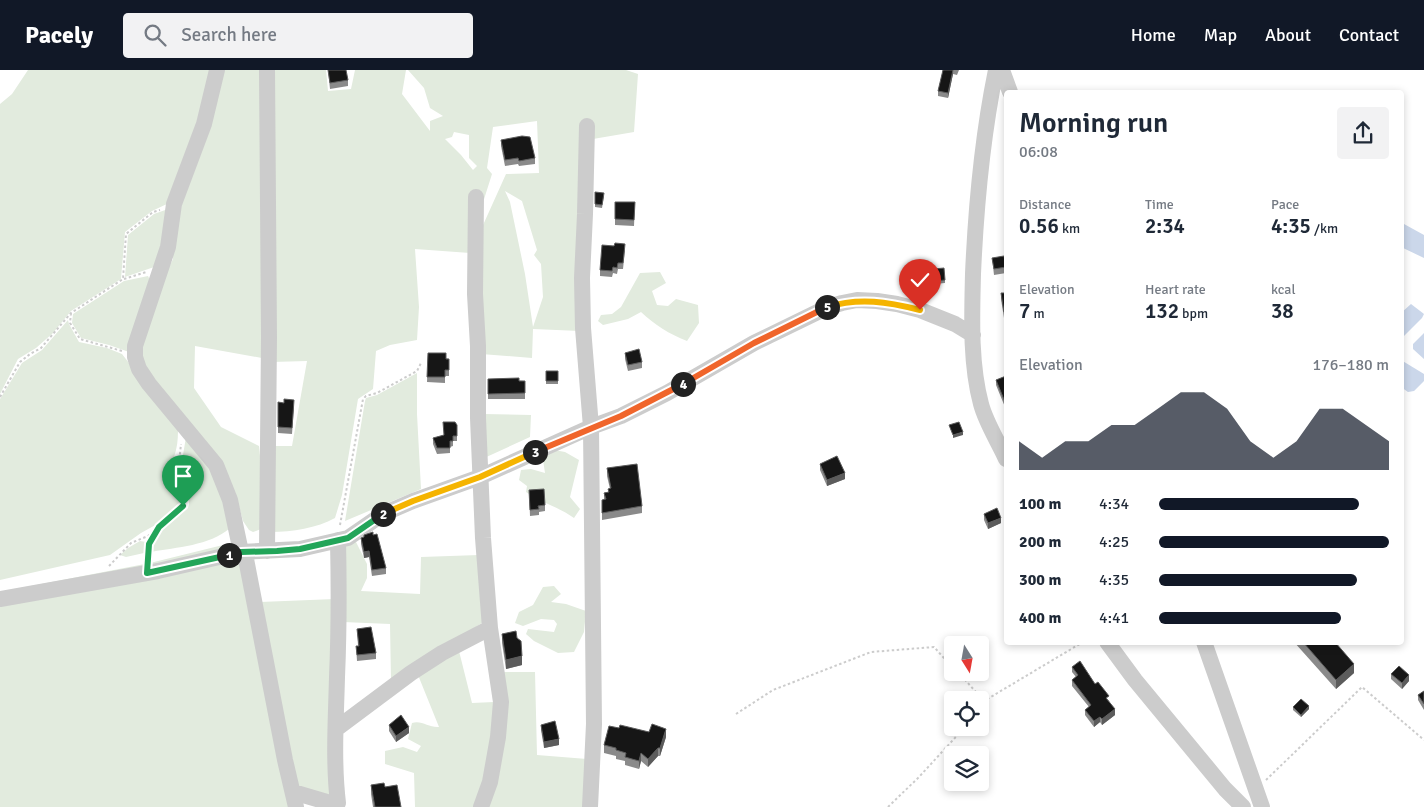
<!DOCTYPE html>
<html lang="en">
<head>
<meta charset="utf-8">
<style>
	body { margin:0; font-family:Signika,sans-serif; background:#f2f2f3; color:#1f2937; height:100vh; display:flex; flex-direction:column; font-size:19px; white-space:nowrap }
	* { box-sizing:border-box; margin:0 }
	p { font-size:16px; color:#747a83 }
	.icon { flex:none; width:28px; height:28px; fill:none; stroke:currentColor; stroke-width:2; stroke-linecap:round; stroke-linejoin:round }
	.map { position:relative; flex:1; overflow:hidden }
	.sheet { position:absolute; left:1004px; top:20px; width:400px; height:555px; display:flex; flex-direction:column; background:#fff; border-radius:5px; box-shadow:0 2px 8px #0003 }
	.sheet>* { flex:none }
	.needle { width:32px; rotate:169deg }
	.tools { position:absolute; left:944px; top:566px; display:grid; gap:10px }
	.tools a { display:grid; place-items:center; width:45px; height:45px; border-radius:5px; background:#fff; box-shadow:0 2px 8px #0003; font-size:25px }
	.pin { position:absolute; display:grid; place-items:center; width:42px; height:42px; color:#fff; margin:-51px -21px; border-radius:50% 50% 50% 0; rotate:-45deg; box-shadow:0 0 5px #0007 }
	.pin .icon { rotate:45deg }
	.km { position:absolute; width:25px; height:25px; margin:-12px; border-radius:50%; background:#222; color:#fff; font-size:14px; line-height:25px; text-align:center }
	.round { display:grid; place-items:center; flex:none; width:52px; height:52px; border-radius:5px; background:#f2f2f3 }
	.headline { display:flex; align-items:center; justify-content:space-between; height:85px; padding:0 15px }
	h1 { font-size:28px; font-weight:600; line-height:38px }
	.stats { display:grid; grid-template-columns:repeat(3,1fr); gap:8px; height:85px; padding:5px 15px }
	.stats div { display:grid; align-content:center }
	.stats b { font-size:21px; font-weight:600 }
	.stats small { font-size:14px; font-weight:400 }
	.stats p { font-size:14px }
	.chart { height:140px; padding:10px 15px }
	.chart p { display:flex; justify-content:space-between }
	.chart svg { width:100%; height:90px; margin-top:5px; fill:#111827; opacity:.7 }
	ul { padding:0 15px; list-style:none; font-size:16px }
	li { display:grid; grid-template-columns:80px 60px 1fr; align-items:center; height:38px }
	li i { height:12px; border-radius:6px; background:#111827 }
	header { display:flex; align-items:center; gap:30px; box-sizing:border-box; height:70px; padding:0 25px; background:#111827; color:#fff }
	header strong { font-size:24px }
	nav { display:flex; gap:28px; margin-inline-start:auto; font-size:18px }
	.search { width:350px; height:45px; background:#f2f2f3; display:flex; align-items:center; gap:12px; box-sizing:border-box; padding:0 18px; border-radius:5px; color:#747a83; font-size:19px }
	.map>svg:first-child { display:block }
	.green { fill:#e2ebde; fill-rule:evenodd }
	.water { fill:#cbd7ea }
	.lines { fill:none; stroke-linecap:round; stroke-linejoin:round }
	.path { stroke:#ccc; stroke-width:2; stroke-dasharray:2.5 2.5; stroke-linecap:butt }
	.minor { stroke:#ccc; stroke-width:16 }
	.wall { fill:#8a8a8a }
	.shaded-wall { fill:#5c5c5c }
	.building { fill:#161616; stroke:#5c5c5c }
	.split-1-casing { stroke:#fff; stroke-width:10 }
	.split-2-casing { stroke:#fff; stroke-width:10 }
	.split-3-casing { stroke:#fff; stroke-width:10 }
	.split-4-casing { stroke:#fff; stroke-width:10 }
	.split-5-casing { stroke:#fff; stroke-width:10 }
	.split-6-casing { stroke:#fff; stroke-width:10 }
	.split-1 { stroke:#22a559; stroke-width:6 }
	.split-2 { stroke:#22a559; stroke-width:6 }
	.split-3 { stroke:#f5b400; stroke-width:6 }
	.split-4 { stroke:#f0652b; stroke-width:6 }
	.split-5 { stroke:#f0652b; stroke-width:6 }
	.split-6 { stroke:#f5b400; stroke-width:6 }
</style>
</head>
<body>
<header>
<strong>Pacely</strong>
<div class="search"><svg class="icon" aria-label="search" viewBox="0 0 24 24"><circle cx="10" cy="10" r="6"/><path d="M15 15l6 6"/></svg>Search here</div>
<nav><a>Home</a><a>Map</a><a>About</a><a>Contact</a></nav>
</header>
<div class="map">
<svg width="1424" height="737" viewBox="0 0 1424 737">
	<rect width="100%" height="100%" fill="#fff"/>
	<path class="green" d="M28,0H210L192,71L169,133L152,141L125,162L121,209L71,241L53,263L36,278L18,289L0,324V34L12,24Z
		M224,0H262V288L195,276L194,318L221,357L259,376L262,406L261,459L253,462L249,460L243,451L235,422L156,313L142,289L140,274L156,223L173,189V178L181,136Z
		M274,0H326L328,21L351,19L355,0H406L402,24L430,61V51L443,46L430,38L424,18L408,0H626L638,4L634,62L593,69L580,261L533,259L532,288L481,284L479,164L506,104L539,103L537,51L493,57L487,98L492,104L479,145L470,183L415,179L419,237L417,270L390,275L376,281L373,319L358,329L342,425L335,448C317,458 292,462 271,462L270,376H292L307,291L272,292ZM454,62L469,65V88L477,96L473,100L461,85L445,69L452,67ZM505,121L522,131L537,180L534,185L541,194L543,227L533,257L525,204L510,132Z
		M168,139L157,196L125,207L128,165L154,144Z
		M660,202L666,213L652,221L657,235L668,236L676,229L698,235L699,253L687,271C669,264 655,255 641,242L628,249L603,255L598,251L601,245L612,244L621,237L640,203Z
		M148,206L151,212L129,282L109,275L81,268L72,253L73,244L124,211Z
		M68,250L69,254L79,272L107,278L122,284L178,356C178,364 178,372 176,380C175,385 172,390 173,395C173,410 182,416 182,433L159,453L141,463L110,485L0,510V329L22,293L42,280Z
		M417,303V344L421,419L345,451L365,331L366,328L377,325Z
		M483,344L531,345L530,367L482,389Z
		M186,367L219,409L230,458C209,476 177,477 151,482C154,463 172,448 188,438L189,434L188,409L182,391Z
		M549,379L565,382L579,390L570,427L580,439L574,448C559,437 541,433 526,422L527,416L519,410L521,400L531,399L545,403L543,390L528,391Z
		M354,468L367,494V508L361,521L420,524L421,487L479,485L485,551L391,611L390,554L343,552L342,471Z
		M140,471L146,472L144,483L126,487L120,485L128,478Z
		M223,475L234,476L241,486L292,737H0V522L150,493Z
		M554,516L561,524L551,532L566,534L586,541L584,562L574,582L558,583L534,571L526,564L528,559L554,562L557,554L554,550L541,549L523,556L515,553L519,542L533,535L543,517Z
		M335,529L334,729L296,718L260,532Z
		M459,581L472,633L494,632V658L477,737H415L414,703L385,694V681L403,677L417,682L421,676L408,669L412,653C422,650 429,658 439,657L418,605Z
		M499,602H535L537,685L587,689L583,737H487Z"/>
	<path class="water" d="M1404,154L1424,165V188L1401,177V157Z
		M1411,234L1424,244L1422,248L1401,269V243Z
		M1424,263V289L1413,279V274Z
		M1401,290L1424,304V311L1414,321L1408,322L1401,317Z"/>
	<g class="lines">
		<path class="path" d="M124,209L146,202
			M71,243L70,253L80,269L122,281
			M0,327L20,292L30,284L41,278L71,243L123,209L126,164L153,142L160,140
			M340,455L363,329L366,326L377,323L417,301L421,293
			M148,490L149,474L157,460
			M109,496L131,473L148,466L183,436L186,430L182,411L178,402L181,374
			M958,602L984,631
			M980,636L984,631L1083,572
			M736,644L773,620L871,582L934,577L952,597
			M1266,710L1362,617L1424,670
			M888,737L919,707L964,658"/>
		<path class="minor" d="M217,0L204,54L174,134L168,177L135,276V287L139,299L149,314L216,395L230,430L241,482L246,489L285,690L296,737
			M267,0L269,267L267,481
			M996,0C982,68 976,135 973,204C972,246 970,293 981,334C986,353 998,371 1006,389
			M1002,0L1010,22
			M587,56L585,144L582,208L583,258L591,357L594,654L590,737
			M476,127L475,224L478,276V348L483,468L490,558L501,632L498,667L490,712L481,737
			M0,529L158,501L241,482L300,479L348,468L383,444L413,431L480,407L591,357L621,346L667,323L754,273L828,237L842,233L857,230L877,231L897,234L920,240L955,254L973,265
			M1107,572L1135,610L1225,719L1243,737
			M1204,572L1262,737
			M336,659L411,603L442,583L490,558
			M293,722L337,735L338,733C333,691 336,648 337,607C339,561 339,516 338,470"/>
	</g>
	<path class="wall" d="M328,0L348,10V16L330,19Z
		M943,0H959L957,5L953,4L948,28L938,26V21Z
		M501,70L535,88V94L519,96L518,94L505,96L501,76Z
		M595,122L604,126L602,138L595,137Z
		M615,132H635L634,156L615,155Z
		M625,180L623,199H618L617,204L613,203L612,207L600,206V200Z
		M992,188L1006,197V203L994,205Z
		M934,202L945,210V213L935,214Z
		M1001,223H1006V248H1004L1001,229Z
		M428,283L449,289V306H445V313L427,312Z
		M625,283L642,292V298L628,301L625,289Z
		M546,301H558V314H546Z
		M1006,306L1005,337L996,315V310Z
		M488,309L525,311V329H488Z
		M278,332L294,336L292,364L278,363Z
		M457,355V371H453V376L450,377V383L437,384L433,374V368L444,365Z
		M820,394L845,409L827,416L820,400Z
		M607,398L642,436V443L602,450V430H604V423L608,422V419H610L607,406Z
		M529,420L545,435V441L539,442V445L530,446Z
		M984,444L1001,453L988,459L984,450Z
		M364,465L386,498V504L372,506L369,487L364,488L361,474V468L364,467Z
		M357,559L376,583V589L357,591L356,576H358Z
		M502,564L517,568L522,595L506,599L502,573Z
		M1294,572H1335L1354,603L1336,619Z
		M1072,597L1095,614L1109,631L1115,645L1102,655L1100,652L1094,657L1085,645V640L1089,637L1072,616V610L1076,607L1072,602Z
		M1391,604L1409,611L1402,619L1391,609Z
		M1424,621V640L1418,630V625Z
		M1293,637L1309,639L1301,647L1293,640Z
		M389,655L409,663L396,672L389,661Z
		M541,655L559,675L544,678L541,660Z
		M619,658L666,667L660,686H658L648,697L641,691L639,699L625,695V691L616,689V686L604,683V675Z
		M371,715L385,717L401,737H373L371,724Z"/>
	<path class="shaded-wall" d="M953,0V4L948,28V23Z
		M1006,331V337H1005V332Z
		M963,362V365L953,368V365Z
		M845,403V409L827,416V410Z
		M1001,448V453L988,459V453Z
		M369,481V487L364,488V482Z
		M522,586V595L506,599V590Z
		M1354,594V603L1336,619V610Z
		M1409,605V611L1402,619V613Z
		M1309,636V639L1301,647V645Z
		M1115,639V645L1102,655V649Z
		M1100,647V652L1094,657V651Z
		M409,657V663L396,672V666Z
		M666,659V667L660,686V678Z
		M559,669V675L544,678V672Z
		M658,678V686L648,697V689Z
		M641,683V691L639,699V691Z"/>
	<path class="building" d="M328,0H346L348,10L330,13Z
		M943,0H953L948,23L938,21Z
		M522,66L530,67L535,88L519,91L518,88L505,90L501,70Z
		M595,122L604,123L602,135L595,134Z
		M615,132H635L634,150L615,149Z
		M615,173L625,174L623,193H618L617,198L613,197L612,201L600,200L602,175L614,176Z
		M1004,186L1006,197L994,199L992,188Z
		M944,198L945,210L935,211L934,199Z
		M1001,223H1006V242H1004Z
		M639,279L642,292L628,295L625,283Z
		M428,283H446V289H449V300H445V307H427Z
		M546,301H558V311H546Z
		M1006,306V331L1005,332L996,310Z
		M519,308V311H525V323L488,324V309Z
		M284,329L294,330L292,358L278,357V332L284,333Z
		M443,352H455L457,355V366H453V371H450V378H437L433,368L444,365Z
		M959,352L963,362L953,365L949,355Z
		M837,386L845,403L827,410L820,394Z
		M637,394L642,436L602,443V430L606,429L604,423L609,422L608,419L611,418L607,398Z
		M544,419L545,435L538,436L539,439L530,440L529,420Z
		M997,438L1001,448L988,453L984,444Z
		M373,462V465L377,464L386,498L372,500L369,481L364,482L361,468L364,467V465Z
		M371,557L376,583L357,585L356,576H359L357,559Z
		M516,561L517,568L521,571L522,586L506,590L502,564Z
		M1303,572H1335L1354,594L1336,610Z
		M1080,591L1095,614L1098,612L1109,626L1106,628L1115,639L1102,649L1100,647L1094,651L1085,640L1091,635L1072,610L1078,605L1072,597Z
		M1399,596L1409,605L1402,613L1391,604Z
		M1424,621V634L1418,625Z
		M1301,629L1309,636L1301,645L1293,637Z
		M401,645L409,657L396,666L389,655Z
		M555,651L559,669L544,672L541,655Z
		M652,654L666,659L660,678H658L648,689L641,683L639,691L625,687L626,683L616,680V678L604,675L609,656L619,658L620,655L649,662Z
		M384,713L385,717L397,715L401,737H375L371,715Z"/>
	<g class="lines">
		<g class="split-1-casing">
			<path id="split-1" d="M183,436L159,457L149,474L147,503L229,485"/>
		</g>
		<g class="split-2-casing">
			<path id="split-2" d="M229,485L241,482L277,481L300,479L348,468L383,444"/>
		</g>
		<g class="split-3-casing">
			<path id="split-3" d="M383,444L413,431L480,407L535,382"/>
		</g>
		<g class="split-4-casing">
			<path id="split-4" d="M535,382L621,346L683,314"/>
		</g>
		<g class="split-5-casing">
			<path id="split-5" d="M683,314L754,273L827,237"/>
		</g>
		<g class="split-6-casing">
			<path id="split-6" d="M827,237C860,227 888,232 920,240"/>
		</g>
		<use href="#split-1" class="split-1"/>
		<use href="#split-2" class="split-2"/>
		<use href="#split-3" class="split-3"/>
		<use href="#split-4" class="split-4"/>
		<use href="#split-5" class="split-5"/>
		<use href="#split-6" class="split-6"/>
	</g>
</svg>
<div class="tools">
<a><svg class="needle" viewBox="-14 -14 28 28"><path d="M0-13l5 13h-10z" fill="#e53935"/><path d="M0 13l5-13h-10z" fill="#747a83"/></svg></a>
<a><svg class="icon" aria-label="locate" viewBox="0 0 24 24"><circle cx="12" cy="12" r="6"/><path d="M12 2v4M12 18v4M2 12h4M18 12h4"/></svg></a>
<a><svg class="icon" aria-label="layers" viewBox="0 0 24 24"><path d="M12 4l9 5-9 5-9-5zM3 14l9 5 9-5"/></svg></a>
</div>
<div class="pin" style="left:183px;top:436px;background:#1e9e55"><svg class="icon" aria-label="arrive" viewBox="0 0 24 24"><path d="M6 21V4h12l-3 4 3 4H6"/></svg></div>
<div class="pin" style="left:920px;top:240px;background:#d93025"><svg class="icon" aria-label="check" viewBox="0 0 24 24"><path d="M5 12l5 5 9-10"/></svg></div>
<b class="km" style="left:229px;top:485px">1</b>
<b class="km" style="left:383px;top:444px">2</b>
<b class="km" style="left:535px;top:382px">3</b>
<b class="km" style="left:683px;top:314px">4</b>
<b class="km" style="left:827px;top:237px">5</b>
<section class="sheet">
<div class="headline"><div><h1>Morning run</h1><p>06:08</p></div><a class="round"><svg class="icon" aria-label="share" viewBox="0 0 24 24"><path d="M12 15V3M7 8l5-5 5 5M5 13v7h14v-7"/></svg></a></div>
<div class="stats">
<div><p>Distance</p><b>0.56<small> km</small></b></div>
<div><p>Time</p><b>2:34</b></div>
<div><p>Pace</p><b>4:35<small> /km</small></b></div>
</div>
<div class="stats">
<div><p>Elevation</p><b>7<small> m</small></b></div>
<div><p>Heart rate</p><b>132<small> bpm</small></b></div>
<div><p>kcal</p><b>38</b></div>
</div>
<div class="chart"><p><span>Elevation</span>176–180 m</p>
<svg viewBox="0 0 160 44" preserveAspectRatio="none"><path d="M0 44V30L10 38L20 30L30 30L40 22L50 22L60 14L70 6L80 6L90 14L100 30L110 38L120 30L130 14L140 14L150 22L160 30V44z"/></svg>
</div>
<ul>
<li><b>100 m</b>4:34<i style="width:87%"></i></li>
<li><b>200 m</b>4:25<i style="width:100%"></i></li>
<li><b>300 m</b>4:35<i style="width:86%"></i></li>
<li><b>400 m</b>4:41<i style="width:79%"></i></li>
</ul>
</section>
</div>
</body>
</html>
